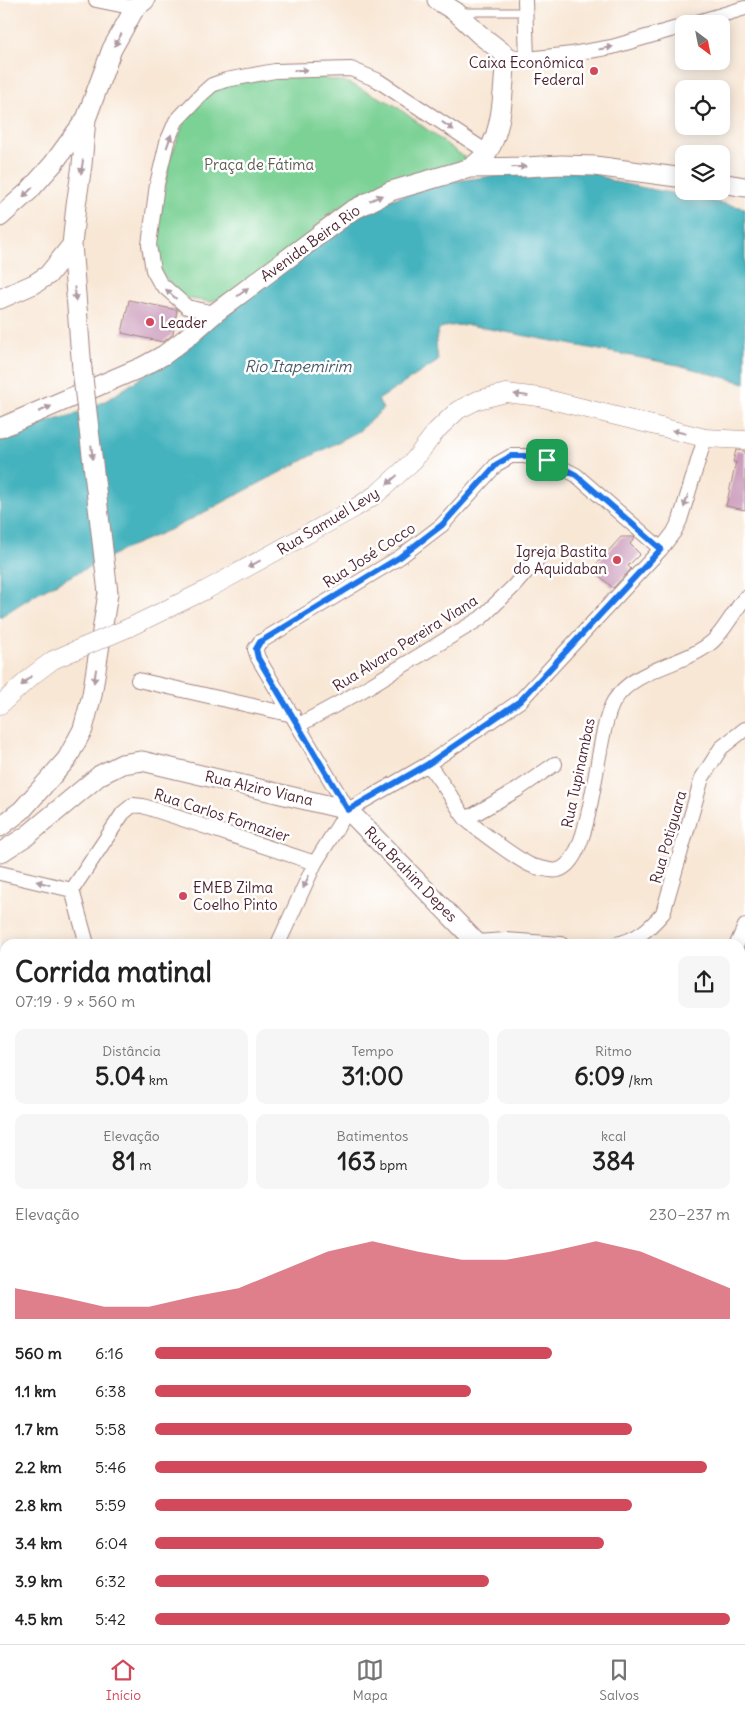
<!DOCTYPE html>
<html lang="pt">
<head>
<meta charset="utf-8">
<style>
	body { margin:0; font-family:Delius,sans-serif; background:#f6f6f6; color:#222; height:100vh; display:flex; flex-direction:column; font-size:19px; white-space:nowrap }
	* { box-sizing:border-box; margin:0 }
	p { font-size:16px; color:#767676 }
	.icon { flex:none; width:28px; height:28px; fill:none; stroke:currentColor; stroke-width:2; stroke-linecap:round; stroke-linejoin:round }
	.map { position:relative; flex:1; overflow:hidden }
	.details { position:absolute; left:0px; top:939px; width:745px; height:706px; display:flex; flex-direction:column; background:#fff; border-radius:15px 15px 0 0; box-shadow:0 2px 12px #0003 }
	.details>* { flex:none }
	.needle { width:32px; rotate:148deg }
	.controls { position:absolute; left:675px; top:15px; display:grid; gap:10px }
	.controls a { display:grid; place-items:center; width:55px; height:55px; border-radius:10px; background:#fff; box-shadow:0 2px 12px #0003; font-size:25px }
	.pin { position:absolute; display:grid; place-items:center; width:42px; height:42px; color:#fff; margin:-21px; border-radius:10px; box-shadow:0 2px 8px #0006 }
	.round { display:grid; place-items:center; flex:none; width:52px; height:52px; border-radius:10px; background:#f6f6f6 }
	.overview { display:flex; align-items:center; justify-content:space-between; height:85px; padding:0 15px }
	h1 { font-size:28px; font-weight:800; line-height:38px }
	.figures { display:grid; grid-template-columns:repeat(3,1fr); gap:8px; height:85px; padding:5px 15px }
	.figures div { display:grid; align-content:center; border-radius:10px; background:#f6f6f6; text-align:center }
	.figures b { font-size:25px; font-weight:800 }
	.figures small { font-size:14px; font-weight:400 }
	.figures p { font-size:14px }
	.chart { height:140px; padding:10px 15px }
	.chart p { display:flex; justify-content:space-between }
	.chart svg { width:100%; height:90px; margin-top:5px; fill:#d1495b; opacity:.7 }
	ul { padding:0 15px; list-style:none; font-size:16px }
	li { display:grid; grid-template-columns:80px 60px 1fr; align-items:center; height:38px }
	li i { height:12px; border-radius:6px; background:#d1495b }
	.menu { display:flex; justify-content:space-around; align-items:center; height:70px; border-top:1px solid #e0e0e0; background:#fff; font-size:14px; color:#767676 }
	.menu a { display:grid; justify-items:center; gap:2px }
	.menu .selected { color:#d1495b }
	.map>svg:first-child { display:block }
	.green { fill:#7cd195; stroke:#637860 }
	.water { fill:#44b3be; stroke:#476974 }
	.building { fill:#cb9bbb }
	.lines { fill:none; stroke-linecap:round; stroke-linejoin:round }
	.service-casing { stroke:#a18380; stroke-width:9 }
	.minor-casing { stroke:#a18380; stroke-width:16 }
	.tertiary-casing { stroke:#a18380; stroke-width:19 }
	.secondary-casing { stroke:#a18380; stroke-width:21 }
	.service { stroke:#fff; stroke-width:7 }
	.minor { stroke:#fff; stroke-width:14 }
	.tertiary { stroke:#fff; stroke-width:18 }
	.secondary { stroke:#fff; stroke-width:19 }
	.tertiary-bridge-casing { stroke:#a18380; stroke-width:19; stroke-linecap:butt }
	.secondary-bridge-casing { stroke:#a18380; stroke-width:21; stroke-linecap:butt }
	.tertiary-bridge { stroke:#fff; stroke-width:18 }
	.secondary-bridge { stroke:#fff; stroke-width:19 }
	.oneway { fill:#ae9aa0 }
	.route-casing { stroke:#fff; stroke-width:10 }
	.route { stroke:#1a73e8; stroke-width:6 }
	.poi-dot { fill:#d1495b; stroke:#fff; stroke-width:2 }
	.labels { text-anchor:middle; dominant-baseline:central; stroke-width:5; stroke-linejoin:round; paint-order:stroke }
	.poi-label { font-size:15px; fill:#4a1f2b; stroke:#fff; text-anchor:end }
	.park-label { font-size:15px; fill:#5c5d50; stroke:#fff }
	.street-label { font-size:15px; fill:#4a1f2b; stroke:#fff }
	.water-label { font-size:16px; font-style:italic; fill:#485a66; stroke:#fff }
</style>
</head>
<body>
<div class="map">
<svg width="745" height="1644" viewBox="0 0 745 1644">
	<rect width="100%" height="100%" fill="#fff"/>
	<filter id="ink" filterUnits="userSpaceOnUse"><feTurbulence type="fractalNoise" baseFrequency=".02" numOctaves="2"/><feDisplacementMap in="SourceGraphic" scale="10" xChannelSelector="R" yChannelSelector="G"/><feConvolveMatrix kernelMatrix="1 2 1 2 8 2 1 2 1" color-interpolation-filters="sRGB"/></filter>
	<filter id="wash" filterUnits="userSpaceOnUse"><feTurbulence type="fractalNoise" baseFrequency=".0096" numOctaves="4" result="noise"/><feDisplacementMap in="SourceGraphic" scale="20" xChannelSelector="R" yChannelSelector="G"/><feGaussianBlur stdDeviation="1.12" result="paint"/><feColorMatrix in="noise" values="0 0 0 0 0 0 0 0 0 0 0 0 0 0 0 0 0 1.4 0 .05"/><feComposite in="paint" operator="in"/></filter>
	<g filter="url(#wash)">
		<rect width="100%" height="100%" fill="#f8e7d5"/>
		<path class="green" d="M292,74L346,82L393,104L469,161L363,192L327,216L300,243L226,296L210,302L184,298L163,276L158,265L156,244L169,162L184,122L215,86Z"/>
		<path class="water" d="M587,170L615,182L745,208V383L678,365L469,325L447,326L439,329C434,342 437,348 438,361L378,400L383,409L359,431L176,527L131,546L39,592L0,617V435L76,414L109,399L139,379L272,276L365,212L389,200L447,182L534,171Z"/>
		<g id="blocks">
			<path class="building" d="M129,300L177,310L173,334L163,342L122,333Z
				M736,450L745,451V510L726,506L736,462H733Z
				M621,537H634L635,538L630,544L640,554L628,566L631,569L613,588L592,569Z"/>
		</g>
	</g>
	<g filter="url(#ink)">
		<use href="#blocks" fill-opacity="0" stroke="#a18380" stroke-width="1"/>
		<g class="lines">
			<g class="service-casing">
				<path id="service" d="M461,12H525"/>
			</g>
			<g class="minor-casing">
				<path id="minor" d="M96,0L135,8
					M525,0L527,59
					M691,24L745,8
					M506,55L527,59L572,54L612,47L684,26
					M215,313L187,307L160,283L153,270L149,245L157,184L167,142L176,121L203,93L212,85L226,80L275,71L351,69L377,80L487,152
					M138,680L293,715
					M299,725L363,690L481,618L513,587L541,555
					M428,764C437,776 446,789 454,801C458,807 462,815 467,820C478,830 524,865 536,867C542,868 552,872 558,870C595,860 594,734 614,701C635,667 685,666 713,641C725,630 734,611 745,598
					M348,810L258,658L255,649L260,642L400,557L442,525L497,464L511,456H524L547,460L576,475L661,549
					M466,819L517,790L555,764
					M0,873L72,890
					M72,890L123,813L133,805L143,806L315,863
					M72,890L87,944
					M476,942L506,940L561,944
					M278,944L315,863L348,810L428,764L520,701L661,549L674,532L680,520L705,438
					M616,944C637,940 649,929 663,913L702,778L721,748L745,729
					M737,944L745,926
					M740,1004H745
					M0,1057L5,1059
					M740,1092H745
					M0,1232L5,1235
					M0,1470L5,1462
					M3,1644L5,1640
					M106,1644L108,1640
					M293,1644L296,1640"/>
			</g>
			<g class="tertiary-casing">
				<path id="tertiary" d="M128,628L206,590L355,508L378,493L414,460L437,430L458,410L478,400L506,393L539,397L705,438L745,440
					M0,705L33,675L53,660L83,647"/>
			</g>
			<g class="secondary-casing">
				<path id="secondary" d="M437,0L456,12L479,34L506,55C503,83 504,127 488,151C483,158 477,163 470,168
					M721,183L745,187
					M0,217L29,191L53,164L85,120
					M0,299L34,284L48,275L72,245
					M82,369L72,245L76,205L82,165L86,119L112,49L135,8L145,0
					M0,428L142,367L164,355L185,339L215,313L351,211L391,191L470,168L525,167L561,165L595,166L684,178
					M0,827L22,810L67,759L83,729L92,695L108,593
					M0,853L28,835L100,775L122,764L142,761L348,810L478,944
					M740,1241L745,1247
					M740,1563L745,1552
					M703,1644L705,1640"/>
			</g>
			<use href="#service" class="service"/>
			<use href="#minor" class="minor"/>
			<use href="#tertiary" class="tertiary"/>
			<use href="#secondary" class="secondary"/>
			<g class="tertiary-bridge-casing">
				<path id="tertiary-bridge" d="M83,647L128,628"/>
			</g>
			<g class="secondary-bridge-casing">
				<path id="secondary-bridge" d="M82,369L108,593"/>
			</g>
			<use href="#tertiary-bridge" class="tertiary-bridge"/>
			<use href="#secondary-bridge" class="secondary-bridge"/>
		</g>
		<defs><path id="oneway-solid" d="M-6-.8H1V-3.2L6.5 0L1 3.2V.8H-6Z" transform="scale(1.25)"/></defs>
		<g class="oneway">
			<use href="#oneway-solid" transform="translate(118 40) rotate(119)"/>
			<use href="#oneway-solid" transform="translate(606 48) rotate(-11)"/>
			<use href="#oneway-solid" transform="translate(301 70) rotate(-1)"/>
			<use href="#oneway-solid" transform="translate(448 126) rotate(34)"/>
			<use href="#oneway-solid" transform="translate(169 141) rotate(-71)"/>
			<use href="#oneway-solid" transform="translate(82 167) rotate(98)"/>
			<use href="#oneway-solid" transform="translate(519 167) rotate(-1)"/>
			<use href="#oneway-solid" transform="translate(28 192) rotate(136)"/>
			<use href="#oneway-solid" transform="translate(376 198) rotate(-24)"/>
			<use href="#oneway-solid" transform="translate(243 292) rotate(-37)"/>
			<use href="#oneway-solid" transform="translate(75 294) rotate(85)"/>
			<use href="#oneway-solid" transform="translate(171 294) rotate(-138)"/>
			<use href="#oneway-solid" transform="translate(521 395) rotate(-173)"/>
			<use href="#oneway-solid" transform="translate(45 409) rotate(-24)"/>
			<use href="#oneway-solid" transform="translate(679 432) rotate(-167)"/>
			<use href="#oneway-solid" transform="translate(92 452) rotate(84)"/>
			<use href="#oneway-solid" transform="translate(392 480) rotate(138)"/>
			<use href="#oneway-solid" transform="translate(686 501) rotate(107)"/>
			<use href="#oneway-solid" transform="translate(254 564) rotate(152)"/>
			<use href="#oneway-solid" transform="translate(95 676) rotate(99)"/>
			<use href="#oneway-solid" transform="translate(26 681) rotate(136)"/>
			<use href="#oneway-solid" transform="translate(306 882) rotate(114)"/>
			<use href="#oneway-solid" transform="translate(43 883) rotate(-165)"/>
		</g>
	</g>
	<g class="lines" filter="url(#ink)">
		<g class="route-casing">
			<path id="route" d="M511,456H524L547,460L576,475L661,549L520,701L428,764L348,810L258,658L256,649L260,642L400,557L442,525L497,464Z"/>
		</g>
		<use href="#route" class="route"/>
	</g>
	<g class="poi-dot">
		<circle cx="594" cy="71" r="5"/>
		<circle cx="150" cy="322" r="5"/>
		<circle cx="617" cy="560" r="5"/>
		<circle cx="183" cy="896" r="5"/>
	</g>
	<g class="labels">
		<g class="poi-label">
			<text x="584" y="62">Caixa Econômica<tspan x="584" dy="17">Federal</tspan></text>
			<text x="160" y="322" text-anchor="start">Leader</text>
			<text x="607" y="551">Igreja Bastita<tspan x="607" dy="17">do Aquidaban</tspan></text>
			<text x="193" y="887" text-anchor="start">EMEB Zilma<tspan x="193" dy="17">Coelho Pinto</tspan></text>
		</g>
		<g class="park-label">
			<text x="259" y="164">Praça de Fátima</text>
		</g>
		<g class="street-label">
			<text transform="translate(310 243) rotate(-36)">Avenida Beira Rio</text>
			<text transform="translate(328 521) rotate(-31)">Rua Samuel Levy</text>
			<text transform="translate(369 555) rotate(-33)">Rua José Cocco</text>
			<text transform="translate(405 643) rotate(-32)">Rua Alvaro Pereira Viana</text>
			<text transform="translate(578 773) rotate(-78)">Rua Tupinambas</text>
			<text transform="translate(259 788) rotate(13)">Rua Alziro Viana</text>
			<text transform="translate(222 815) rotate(18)">Rua Carlos Fornazier</text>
			<text transform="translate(668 837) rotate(-74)">Rua Potiguara</text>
			<text transform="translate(411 874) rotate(46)">Rua Brahim Depes</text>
		</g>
		<g class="water-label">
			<text x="298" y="366">Rio Itapemirim</text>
		</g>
	</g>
</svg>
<div class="controls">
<a><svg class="needle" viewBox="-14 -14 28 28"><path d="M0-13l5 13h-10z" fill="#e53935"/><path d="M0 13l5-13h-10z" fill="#767676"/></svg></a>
<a><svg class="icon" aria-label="locate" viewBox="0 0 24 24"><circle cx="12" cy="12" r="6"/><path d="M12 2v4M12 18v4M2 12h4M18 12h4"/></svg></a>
<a><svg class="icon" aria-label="layers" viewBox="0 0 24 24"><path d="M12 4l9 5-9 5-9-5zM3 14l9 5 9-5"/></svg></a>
</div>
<div class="pin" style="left:547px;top:460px;background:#1e9e55"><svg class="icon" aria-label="arrive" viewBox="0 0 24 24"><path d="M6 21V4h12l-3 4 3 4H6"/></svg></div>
<section class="details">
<div class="overview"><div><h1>Corrida matinal</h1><p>07:19 · 9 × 560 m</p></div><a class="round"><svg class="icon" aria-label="share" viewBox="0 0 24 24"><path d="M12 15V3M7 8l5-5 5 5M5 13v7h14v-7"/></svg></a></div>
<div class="figures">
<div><p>Distância</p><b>5.04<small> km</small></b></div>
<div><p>Tempo</p><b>31:00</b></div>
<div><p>Ritmo</p><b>6:09<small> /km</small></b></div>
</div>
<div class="figures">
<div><p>Elevação</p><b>81<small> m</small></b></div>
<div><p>Batimentos</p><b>163<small> bpm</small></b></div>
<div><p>kcal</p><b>384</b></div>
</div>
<div class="chart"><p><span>Elevação</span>230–237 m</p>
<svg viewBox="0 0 160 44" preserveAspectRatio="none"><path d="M0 44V29L10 33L20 38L30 38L40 33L50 29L60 20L70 11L80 6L90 11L100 15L110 15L120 11L130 6L140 11L150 20L160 29V44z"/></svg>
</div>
<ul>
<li><b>560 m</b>6:16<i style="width:69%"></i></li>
<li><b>1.1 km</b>6:38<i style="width:55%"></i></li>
<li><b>1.7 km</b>5:58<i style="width:83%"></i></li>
<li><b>2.2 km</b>5:46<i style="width:96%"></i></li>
<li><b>2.8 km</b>5:59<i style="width:83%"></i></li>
<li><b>3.4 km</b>6:04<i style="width:78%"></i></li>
<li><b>3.9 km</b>6:32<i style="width:58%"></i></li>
<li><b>4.5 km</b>5:42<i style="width:100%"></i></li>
</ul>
</section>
</div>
<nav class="menu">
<a class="selected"><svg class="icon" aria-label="home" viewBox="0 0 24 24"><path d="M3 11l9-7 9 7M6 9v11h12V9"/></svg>Início</a>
<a><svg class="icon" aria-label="map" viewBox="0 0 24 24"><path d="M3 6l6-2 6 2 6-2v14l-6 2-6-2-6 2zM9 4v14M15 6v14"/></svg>Mapa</a>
<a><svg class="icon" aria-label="saved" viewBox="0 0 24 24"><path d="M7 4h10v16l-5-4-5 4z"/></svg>Salvos</a>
</nav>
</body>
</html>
